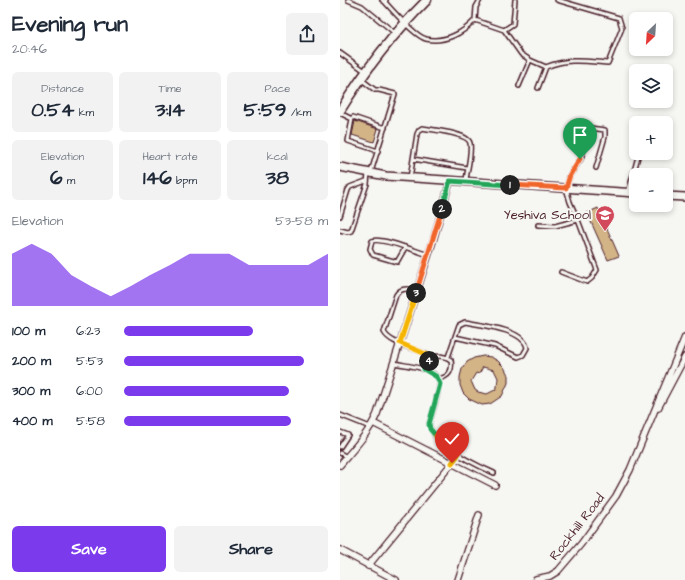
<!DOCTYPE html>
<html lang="en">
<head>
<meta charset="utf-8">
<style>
	body { margin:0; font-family:"Architects Daughter",sans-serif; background:#f2f2f3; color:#1f2937; height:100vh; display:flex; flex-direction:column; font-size:15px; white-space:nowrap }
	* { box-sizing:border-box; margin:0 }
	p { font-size:13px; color:#747a83 }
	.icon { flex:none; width:22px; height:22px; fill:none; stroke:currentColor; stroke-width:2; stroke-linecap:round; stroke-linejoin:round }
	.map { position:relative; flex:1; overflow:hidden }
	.sheet { display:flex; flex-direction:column; background:#fff; width:340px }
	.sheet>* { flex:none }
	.needle { width:26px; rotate:205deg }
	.fabs { position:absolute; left:289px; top:12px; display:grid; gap:8px }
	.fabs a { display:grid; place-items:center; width:44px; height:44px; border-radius:6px; background:#fff; box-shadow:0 2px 6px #0003; font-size:20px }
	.pin { position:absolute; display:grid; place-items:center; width:34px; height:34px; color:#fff; margin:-41px -17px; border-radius:50% 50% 50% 0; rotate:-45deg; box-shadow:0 0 4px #0007 }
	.pin .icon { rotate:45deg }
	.km { position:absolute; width:20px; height:20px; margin:-10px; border-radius:50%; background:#222; color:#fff; font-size:11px; line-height:20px; text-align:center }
	.round { display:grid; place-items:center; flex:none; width:42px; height:42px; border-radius:6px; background:#f2f2f3 }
	.overview { display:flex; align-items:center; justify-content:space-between; height:68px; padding:0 12px }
	h1 { font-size:22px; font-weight:700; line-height:30px }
	.metrics { display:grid; grid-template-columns:repeat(3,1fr); gap:6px; height:68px; padding:4px 12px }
	.metrics div { display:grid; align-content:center; border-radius:6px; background:#f2f2f3; text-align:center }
	.metrics b { font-size:20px; font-weight:700 }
	.metrics small { font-size:11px; font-weight:400 }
	.metrics p { font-size:11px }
	.chart { height:112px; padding:8px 12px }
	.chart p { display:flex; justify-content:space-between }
	.chart svg { width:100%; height:72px; margin-top:4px; fill:#7c3aed; opacity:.7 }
	.primary-button { display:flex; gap:8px; margin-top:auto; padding:8px 12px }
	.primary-button a { flex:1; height:46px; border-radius:6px; background:#7c3aed; color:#fff; font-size:16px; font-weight:700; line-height:46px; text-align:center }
	.primary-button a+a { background:#f2f2f3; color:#1f2937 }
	ul { padding:0 12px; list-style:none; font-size:13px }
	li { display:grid; grid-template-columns:64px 48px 1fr; align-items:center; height:30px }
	li i { height:10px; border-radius:5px; background:#7c3aed }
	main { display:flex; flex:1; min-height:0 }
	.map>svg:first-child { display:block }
	.building { fill:#d3b487; stroke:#4a1f2b; fill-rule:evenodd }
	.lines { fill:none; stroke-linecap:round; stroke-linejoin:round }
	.service-casing { stroke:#4a1f2b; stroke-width:6 }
	.minor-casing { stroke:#4a1f2b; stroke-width:8 }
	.tertiary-casing { stroke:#4a1f2b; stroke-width:10 }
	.secondary-casing { stroke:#4a1f2b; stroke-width:11 }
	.service { stroke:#f6f6f2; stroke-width:3 }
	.minor { stroke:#f6f6f2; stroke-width:5.5 }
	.tertiary { stroke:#f6f6f2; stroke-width:7 }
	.secondary { stroke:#f6f6f2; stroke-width:8 }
	.split-1-casing { stroke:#fff; stroke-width:8 }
	.split-2-casing { stroke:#fff; stroke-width:8 }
	.split-3-casing { stroke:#fff; stroke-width:8 }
	.split-4-casing { stroke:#fff; stroke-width:8 }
	.split-5-casing { stroke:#fff; stroke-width:8 }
	.split-6-casing { stroke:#fff; stroke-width:8 }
	.split-1 { stroke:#f0652b; stroke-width:5 }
	.split-2 { stroke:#22a559; stroke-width:5 }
	.split-3 { stroke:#f0652b; stroke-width:5 }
	.split-4 { stroke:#f5b400; stroke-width:5 }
	.split-5 { stroke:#22a559; stroke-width:5 }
	.split-6 { stroke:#f5b400; stroke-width:5 }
	.labels { text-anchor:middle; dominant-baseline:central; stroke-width:4; stroke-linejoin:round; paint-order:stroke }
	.poi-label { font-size:13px; fill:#4a1f2b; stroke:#f6f6f2; text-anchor:end }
	.street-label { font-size:13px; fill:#4a1f2b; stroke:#f6f6f2 }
</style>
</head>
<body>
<main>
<section class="sheet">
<div class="overview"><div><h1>Evening run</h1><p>20:46</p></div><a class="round"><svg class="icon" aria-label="share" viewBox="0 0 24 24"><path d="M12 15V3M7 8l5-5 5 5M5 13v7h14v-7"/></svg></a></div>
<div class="metrics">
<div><p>Distance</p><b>0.54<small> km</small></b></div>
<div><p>Time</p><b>3:14</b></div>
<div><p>Pace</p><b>5:59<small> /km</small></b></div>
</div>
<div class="metrics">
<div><p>Elevation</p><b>6<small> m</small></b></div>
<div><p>Heart rate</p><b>146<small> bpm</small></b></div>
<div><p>kcal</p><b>38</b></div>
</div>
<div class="chart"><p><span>Elevation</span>53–58 m</p>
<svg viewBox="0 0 160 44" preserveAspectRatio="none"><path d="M0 44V12L10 6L20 12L30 25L40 32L50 38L60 32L70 25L80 19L90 12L100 12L110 12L120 19L130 19L140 19L150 19L160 12V44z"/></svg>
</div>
<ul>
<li><b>100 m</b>6:23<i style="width:63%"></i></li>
<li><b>200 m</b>5:53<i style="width:88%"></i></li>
<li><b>300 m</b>6:00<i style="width:81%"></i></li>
<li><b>400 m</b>5:58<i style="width:82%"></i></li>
</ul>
<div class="primary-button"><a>Save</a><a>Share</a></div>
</section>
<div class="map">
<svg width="345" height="580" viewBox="0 0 345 580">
	<rect width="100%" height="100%" fill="#f6f6f2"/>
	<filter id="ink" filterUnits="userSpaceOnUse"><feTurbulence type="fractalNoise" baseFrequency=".025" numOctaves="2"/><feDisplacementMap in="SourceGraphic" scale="8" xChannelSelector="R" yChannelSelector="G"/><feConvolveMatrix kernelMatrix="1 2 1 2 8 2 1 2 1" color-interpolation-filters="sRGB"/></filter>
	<g filter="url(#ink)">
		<path class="building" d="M15,121L38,129L34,142L12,135Z
			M258,208L279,256L268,260L247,213Z
			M143,356L151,357L158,361L164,367L168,375V383L162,396L150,404L142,405L129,399L123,393L120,385V377L122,369L127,362L134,358ZM143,367L154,370L158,378L157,387L155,390L147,394L138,392L135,390L131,381L136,373L139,374Z"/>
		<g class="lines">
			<g class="service-casing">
				<path id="service" d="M8,0L22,6L56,34
					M42,0L45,2L46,0
					M45,2C53,11 75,36 86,39C105,43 123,33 135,20L164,30L181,54L190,60L179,86
					M135,20L136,7L140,0
					M164,30L173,24L175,0
					M0,53L25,71
					M190,60L206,67L198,88
					M206,67C228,58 244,61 268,63L282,28L279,18L217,0
					M22,80L35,90H39L55,94L31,172
					M0,113L12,119L8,141L38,151
					M12,119L13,117L45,128
					M73,159L127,168
					M70,178L77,134L79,130L82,128C92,130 128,133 130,143C132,153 127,171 126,180
					M288,193L299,153
					M0,216L8,190L10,187L26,181
					M198,225L215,226L238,220
					M0,230L8,232L11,231L27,184L28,173
					M65,248L57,262L33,255L30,249L32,241C42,237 78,252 89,255
					M221,272L247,282L252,278L257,270L238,220L230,202L226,188L230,175L241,159L250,128L265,130V137L256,168
					M78,290C69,289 61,287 56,295L44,332C50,344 75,348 88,355L89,361L84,369
					M89,357C98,356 104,355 111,360C113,371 109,377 98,379
					M108,357L119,325L125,322C140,325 184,329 187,348L183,355L178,357L155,346L115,337
					M54,363C66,366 95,367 99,381C101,387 91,417 89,424C93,445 136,465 154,473
					M0,415L30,427
					M0,432L8,435L0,447
					M0,453L7,457"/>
			</g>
			<g class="minor-casing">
				<path id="minor" d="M318,408L345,357
					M33,423L155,485
					M0,465C13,449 29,433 37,414L93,241L110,181
					M0,550L56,580
					M28,566L112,463
					M196,579L210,576L218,571L241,544L276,496L290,470L345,337
					M118,580L139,515"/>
			</g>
			<g class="tertiary-casing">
				<path id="tertiary" d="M0,167L46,176L296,193
					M326,196L345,197"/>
			</g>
			<g class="secondary-casing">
				<path id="secondary" d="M0,111C25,70 53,34 87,0"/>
			</g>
			<use href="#service" class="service"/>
			<use href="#minor" class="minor"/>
			<use href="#tertiary" class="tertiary"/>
			<use href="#secondary" class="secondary"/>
		</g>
	</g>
	<g class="lines" filter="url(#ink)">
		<g class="split-1-casing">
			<path id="split-1" d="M170,185L226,188L230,175L240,159"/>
		</g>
		<g class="split-2-casing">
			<path id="split-2" d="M102,209L110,181L170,185"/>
		</g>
		<g class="split-3-casing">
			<path id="split-3" d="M76,293L102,209"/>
		</g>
		<g class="split-4-casing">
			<path id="split-4" d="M76,293L60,343L88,355L89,361"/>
		</g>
		<g class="split-5-casing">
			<path id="split-5" d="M89,361L84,369L97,377L100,384L89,424L90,429L96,436"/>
		</g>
		<g class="split-6-casing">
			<path id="split-6" d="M96,436L118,455L112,463"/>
		</g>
		<use href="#split-1" class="split-1"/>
		<use href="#split-2" class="split-2"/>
		<use href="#split-3" class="split-3"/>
		<use href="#split-4" class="split-4"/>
		<use href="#split-5" class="split-5"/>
		<use href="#split-6" class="split-6"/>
	</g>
	<defs>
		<g id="school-pin" transform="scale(1)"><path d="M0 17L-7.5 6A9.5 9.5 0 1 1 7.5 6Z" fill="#d1495b" stroke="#f6f6f2"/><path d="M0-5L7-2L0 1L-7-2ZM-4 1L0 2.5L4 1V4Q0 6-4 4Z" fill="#fff"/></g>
	</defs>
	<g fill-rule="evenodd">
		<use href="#school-pin" x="265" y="215"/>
	</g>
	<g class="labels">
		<g class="poi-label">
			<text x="251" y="215">Yeshiva School</text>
		</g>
		<g class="street-label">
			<text transform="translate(237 527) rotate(-52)">Rockhill Road</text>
		</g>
	</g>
</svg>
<div class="fabs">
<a><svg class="needle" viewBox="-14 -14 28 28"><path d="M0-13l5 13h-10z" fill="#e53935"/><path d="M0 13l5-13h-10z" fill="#747a83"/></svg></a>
<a><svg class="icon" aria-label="layers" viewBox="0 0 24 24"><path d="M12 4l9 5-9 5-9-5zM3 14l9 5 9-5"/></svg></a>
<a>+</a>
<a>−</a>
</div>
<div class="pin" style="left:240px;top:159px;background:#1e9e55"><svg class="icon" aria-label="arrive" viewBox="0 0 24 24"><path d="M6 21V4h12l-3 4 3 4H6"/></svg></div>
<div class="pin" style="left:112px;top:463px;background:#d93025"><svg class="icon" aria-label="check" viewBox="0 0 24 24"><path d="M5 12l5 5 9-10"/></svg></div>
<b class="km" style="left:170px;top:185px">1</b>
<b class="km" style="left:102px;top:209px">2</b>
<b class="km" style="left:76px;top:293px">3</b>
<b class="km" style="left:89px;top:361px">4</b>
</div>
</main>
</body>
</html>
